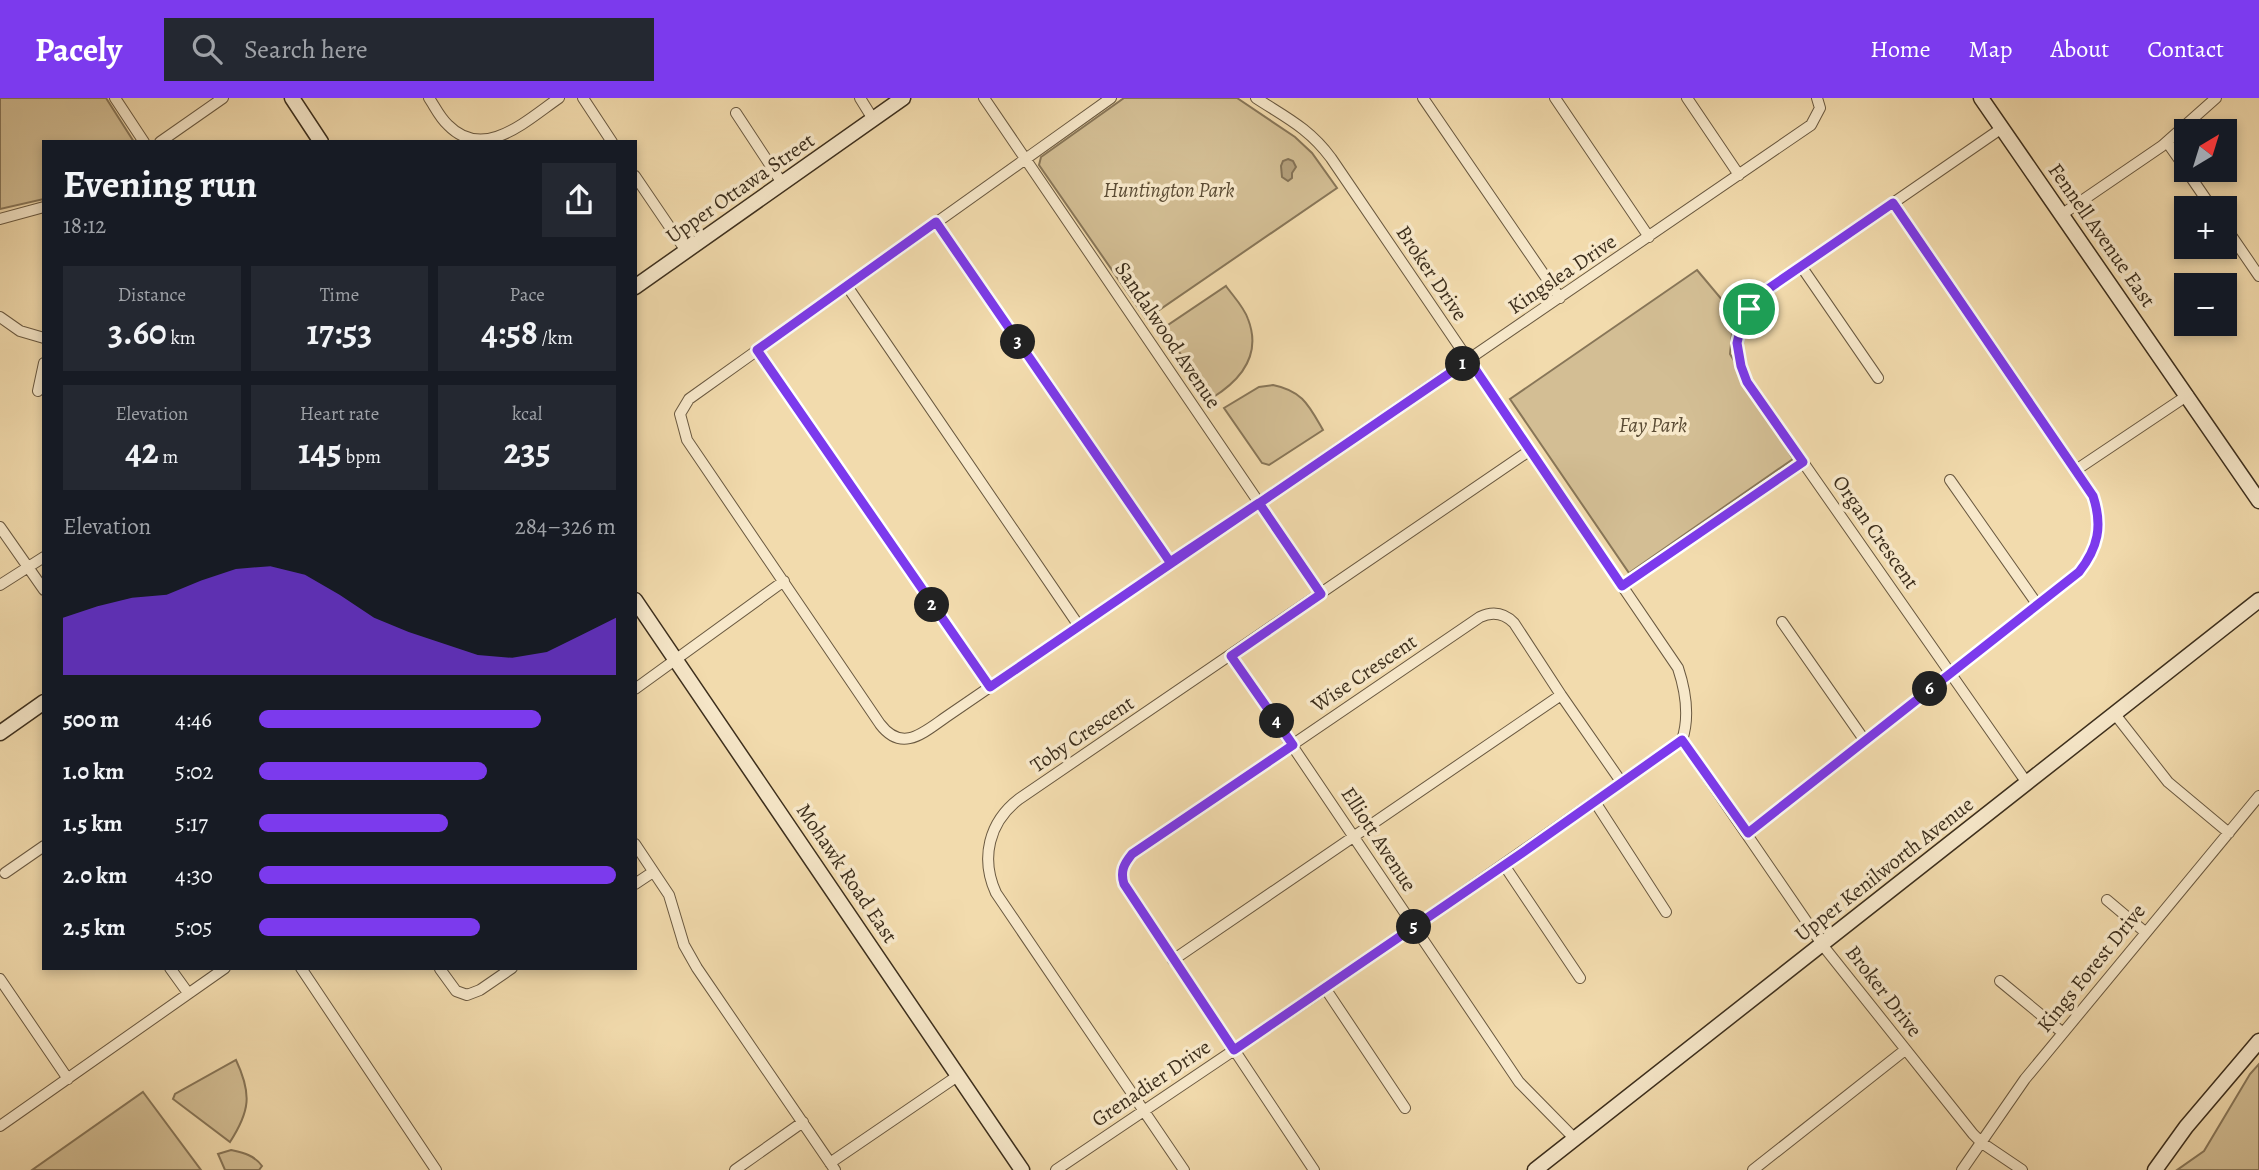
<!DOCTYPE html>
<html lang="en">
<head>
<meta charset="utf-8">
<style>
	body { margin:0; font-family:Alegreya,serif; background:#242831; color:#f1f3f6; height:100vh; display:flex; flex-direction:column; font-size:26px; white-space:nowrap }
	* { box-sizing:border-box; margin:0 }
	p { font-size:23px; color:#9ea1a6 }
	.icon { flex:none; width:38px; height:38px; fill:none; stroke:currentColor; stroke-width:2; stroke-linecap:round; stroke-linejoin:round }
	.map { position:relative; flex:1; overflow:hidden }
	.details { position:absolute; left:42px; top:42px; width:595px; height:830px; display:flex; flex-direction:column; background:#171b24; border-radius:0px; box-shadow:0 4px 10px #0003 }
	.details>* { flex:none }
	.needle { width:46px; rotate:38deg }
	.fabs { position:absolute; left:2174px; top:21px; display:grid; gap:14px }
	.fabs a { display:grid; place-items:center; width:63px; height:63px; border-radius:0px; background:#171b24; box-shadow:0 4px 10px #0003; font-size:35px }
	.pin { position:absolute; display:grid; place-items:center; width:60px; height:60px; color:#fff; margin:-30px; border:4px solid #fff; border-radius:50%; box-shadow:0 2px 7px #0007 }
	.km { position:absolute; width:35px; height:35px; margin:-18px; border-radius:50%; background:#222; color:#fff; font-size:19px; line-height:35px; text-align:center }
	.round { display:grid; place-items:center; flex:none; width:74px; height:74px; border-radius:0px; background:#242831 }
	.overview { display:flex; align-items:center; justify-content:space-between; height:119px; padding:0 21px }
	h1 { font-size:38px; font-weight:700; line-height:52px }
	.stats { display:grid; grid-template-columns:repeat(3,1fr); gap:10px; height:119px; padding:7px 21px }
	.stats div { display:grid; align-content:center; border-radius:0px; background:#242831; text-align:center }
	.stats b { font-size:35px; font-weight:700 }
	.stats small { font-size:19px; font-weight:400 }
	.stats p { font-size:19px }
	.chart { height:196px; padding:14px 21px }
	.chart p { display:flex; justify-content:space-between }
	.chart svg { width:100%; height:126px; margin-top:7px; fill:#7c3aed; opacity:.7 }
	ul { padding:0 21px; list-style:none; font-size:23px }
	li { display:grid; grid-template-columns:112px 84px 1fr; align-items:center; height:52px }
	li i { height:18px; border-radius:9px; background:#7c3aed }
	header { display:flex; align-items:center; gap:42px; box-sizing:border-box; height:98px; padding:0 35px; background:#7c3aed; color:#fff }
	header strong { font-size:33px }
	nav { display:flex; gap:38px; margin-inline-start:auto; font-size:24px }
	.search { width:490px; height:63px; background:#242831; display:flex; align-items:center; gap:18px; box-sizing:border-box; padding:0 24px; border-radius:0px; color:#9ea1a6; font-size:26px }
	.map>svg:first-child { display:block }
	.green { fill:#d3be94; stroke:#887658; stroke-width:2 }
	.water { fill:#b4a07c; stroke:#847256; stroke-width:2 }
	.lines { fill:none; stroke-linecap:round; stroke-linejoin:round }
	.street-casing { stroke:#6a5940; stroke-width:12 }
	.secondary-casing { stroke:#3c2e1c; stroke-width:17 }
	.street { stroke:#f7e8ca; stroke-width:10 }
	.secondary { stroke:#f7e8ca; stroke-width:14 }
	.route-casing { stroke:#fff; stroke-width:14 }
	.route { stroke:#7c3aed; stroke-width:9 }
	.labels { text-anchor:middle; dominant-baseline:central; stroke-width:7; stroke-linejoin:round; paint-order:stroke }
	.street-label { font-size:21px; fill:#3c2e1c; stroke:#f7e8ca }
	.park-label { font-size:21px; font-style:italic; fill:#5a4b34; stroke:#f7e8ca }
</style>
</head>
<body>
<header>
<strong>Pacely</strong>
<div class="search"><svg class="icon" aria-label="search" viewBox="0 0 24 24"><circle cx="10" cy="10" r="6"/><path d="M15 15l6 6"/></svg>Search here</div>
<nav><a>Home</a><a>Map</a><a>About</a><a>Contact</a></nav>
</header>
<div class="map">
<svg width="2259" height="1072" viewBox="0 0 2259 1072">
	<rect width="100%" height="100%" fill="#f2dbad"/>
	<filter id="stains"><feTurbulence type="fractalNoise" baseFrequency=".00286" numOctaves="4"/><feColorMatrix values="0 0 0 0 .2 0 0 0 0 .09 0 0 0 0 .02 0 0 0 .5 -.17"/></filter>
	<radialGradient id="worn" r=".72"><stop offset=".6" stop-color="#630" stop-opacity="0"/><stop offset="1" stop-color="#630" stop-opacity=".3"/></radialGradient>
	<path class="green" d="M0,0H106L134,44H44V101L0,111Z
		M1124,0H1237L1295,39L1312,55L1337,90L1146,221L1039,67L1041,59Z
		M1697,172L1734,216L1730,256L1793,361L1629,475L1510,301Z
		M1226,188C1233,198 1244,209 1248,221C1262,257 1241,282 1212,300L1165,234L1168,227Z
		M1273,287C1303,293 1309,308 1323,332L1269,367L1262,365L1224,310L1259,289Z
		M236,962C252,996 250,1013 230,1044L173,1001L175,996Z
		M2259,966V1072H2177L2204,1053L2250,976Z
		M143,994L201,1072H32Z
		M231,1052C244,1055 254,1057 262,1068L259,1072H225L218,1056Z"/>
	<path class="water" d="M1288,61L1293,63L1296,69L1292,75V80L1288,83L1282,79L1281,68L1283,63Z"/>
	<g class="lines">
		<g class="street-casing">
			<path id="street" d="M115,0L144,44
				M429,0C435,9 440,20 448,27C484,64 527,22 559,0
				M583,0L612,44
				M860,0L873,21
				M984,0L1321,496
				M1111,0L689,301L680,316L687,342L880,626C902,655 923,635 946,619L1811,27L1820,10L1817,0
				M1256,0C1285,19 1309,30 1331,60L1678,570C1686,594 1690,618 1682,642L1824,849L1973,1036L1982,1045L2022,1072
				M1423,0L1560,200
				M1555,0L1649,139
				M1687,0L1739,77
				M736,15L782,85
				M2002,30L1761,196C1738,226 1730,248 1747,284L2027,685
				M160,44L223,0
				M2167,44L2186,71
				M2186,72L2212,110
				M635,78L686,153
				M2061,117L2162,48L2216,0
				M0,121L44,109
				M936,124L1170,464
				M2224,127L2259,178
				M1801,168L1878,280
				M847,188L1079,528
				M0,219L20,233L44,240
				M757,252L990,589
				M38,293L44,265
				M2076,372L2188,297
				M1950,382L2037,506
				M0,429L44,492
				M0,487L44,459
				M1622,488L1803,364
				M1782,524L1865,643
				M1231,557L1519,984L1575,1041
				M635,591L784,483
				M2114,615L2168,684L2229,735
				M1595,704L1666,814
				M1748,735L2079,474C2098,450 2103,428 2093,398L1893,105
				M635,746L669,797L684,847L697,870L835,1072
				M1504,767L1580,880
				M5,775L44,748
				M635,786L653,774
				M2107,802L2145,834
				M1173,862L1561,597
				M170,870L188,895
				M301,870L436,1072
				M440,871L456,893L467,897L480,892L512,870
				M0,881L68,981
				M2000,883L2063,935
				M1325,890L1405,1010
				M0,1028L225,870
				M830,1065L959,977
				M735,1072L803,1024
				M1056,1072L1313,899L1682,642
				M1184,1072L996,795C980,760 989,724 1019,701L1529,353
				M1314,1072L1124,786C1120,773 1124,766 1132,756L1480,519C1493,513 1504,515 1514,525L1561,597L1622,685
				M1753,1072L1905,952
				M1962,1072L2025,981L2259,698"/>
		</g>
		<g class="secondary-casing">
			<path id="secondary" d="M292,0L321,44
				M1981,0L2259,403
				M635,189L903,0
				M635,502L1022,1072
				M0,635L44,604
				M1535,1072L2259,502
				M2155,1072L2186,1029L2259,943"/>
		</g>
		<use href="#street" class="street"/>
		<use href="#secondary" class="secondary"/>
	</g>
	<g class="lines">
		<g class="route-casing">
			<path id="route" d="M1749,211L1743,220L1737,245L1741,268L1747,284L1803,364L1622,488L1469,262L990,589L757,252L936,124L1170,464L1259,405L1321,496L1231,558L1293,647L1132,756C1124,766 1120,773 1124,786L1234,952L1522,755L1682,642L1748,735L2079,474C2098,450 2103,428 2093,398L1893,105L1765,193L1749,211"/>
		</g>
		<use href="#route" class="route"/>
	</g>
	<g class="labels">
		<g class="street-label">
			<text transform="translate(740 90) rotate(-35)">Upper Ottawa Street</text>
			<text transform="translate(2102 137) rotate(55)">Fennell Avenue East</text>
			<text transform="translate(1432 175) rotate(56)">Broker Drive</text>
			<text transform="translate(1562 176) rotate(-34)">Kingslea Drive</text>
			<text transform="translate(1168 237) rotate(56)">Sandalwood Avenue</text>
			<text transform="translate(1876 434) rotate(55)">Organ Crescent</text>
			<text transform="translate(1364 575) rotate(-34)">Wise Crescent</text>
			<text transform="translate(1082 636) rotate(-34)">Toby Crescent</text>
			<text transform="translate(1379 741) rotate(57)">Elliott Avenue</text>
			<text transform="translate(1884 771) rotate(-38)">Upper Kenilworth Avenue</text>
			<text transform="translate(847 775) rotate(56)">Mohawk Road East</text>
			<text transform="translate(2091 870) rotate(-51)">Kings Forest Drive</text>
			<text transform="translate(1884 893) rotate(52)">Broker Drive</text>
			<text transform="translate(1151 985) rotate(-34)">Grenadier Drive</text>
		</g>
		<g class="park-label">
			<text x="1169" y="92">Huntington Park</text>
			<text x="1653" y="327">Fay Park</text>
		</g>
	</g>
	<rect width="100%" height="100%" filter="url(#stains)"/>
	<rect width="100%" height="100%" fill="url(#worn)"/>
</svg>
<div class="fabs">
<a><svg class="needle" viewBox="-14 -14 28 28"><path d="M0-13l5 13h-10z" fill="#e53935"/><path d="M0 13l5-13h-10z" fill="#9ea1a6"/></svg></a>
<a>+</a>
<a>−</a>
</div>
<div class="pin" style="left:1749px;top:211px;background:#1e9e55"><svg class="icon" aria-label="arrive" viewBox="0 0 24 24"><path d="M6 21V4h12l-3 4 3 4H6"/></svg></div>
<b class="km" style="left:1463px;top:266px">1</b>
<b class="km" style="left:932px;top:507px">2</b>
<b class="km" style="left:1018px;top:244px">3</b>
<b class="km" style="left:1277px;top:623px">4</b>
<b class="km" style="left:1414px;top:829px">5</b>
<b class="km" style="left:1930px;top:591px">6</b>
<section class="details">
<div class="overview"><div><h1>Evening run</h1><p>18:12</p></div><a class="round"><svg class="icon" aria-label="share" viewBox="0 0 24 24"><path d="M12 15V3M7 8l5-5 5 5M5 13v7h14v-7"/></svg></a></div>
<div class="stats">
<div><p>Distance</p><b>3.60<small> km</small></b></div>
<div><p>Time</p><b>17:53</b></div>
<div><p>Pace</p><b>4:58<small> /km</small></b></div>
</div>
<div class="stats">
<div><p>Elevation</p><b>42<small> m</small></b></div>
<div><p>Heart rate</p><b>145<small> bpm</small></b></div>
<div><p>kcal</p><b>235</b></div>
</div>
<div class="chart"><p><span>Elevation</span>284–326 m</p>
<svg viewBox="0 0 160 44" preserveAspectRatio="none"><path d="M0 44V24L10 20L20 17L30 16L40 11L50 7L60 6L70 9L80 16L90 24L100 29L110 33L120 37L130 38L140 36L150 30L160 24V44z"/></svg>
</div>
<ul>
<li><b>500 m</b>4:46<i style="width:79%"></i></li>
<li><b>1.0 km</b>5:02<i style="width:64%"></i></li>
<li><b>1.5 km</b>5:17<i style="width:53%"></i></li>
<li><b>2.0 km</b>4:30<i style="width:100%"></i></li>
<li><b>2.5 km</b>5:05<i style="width:62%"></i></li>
</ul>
</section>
</div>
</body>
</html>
